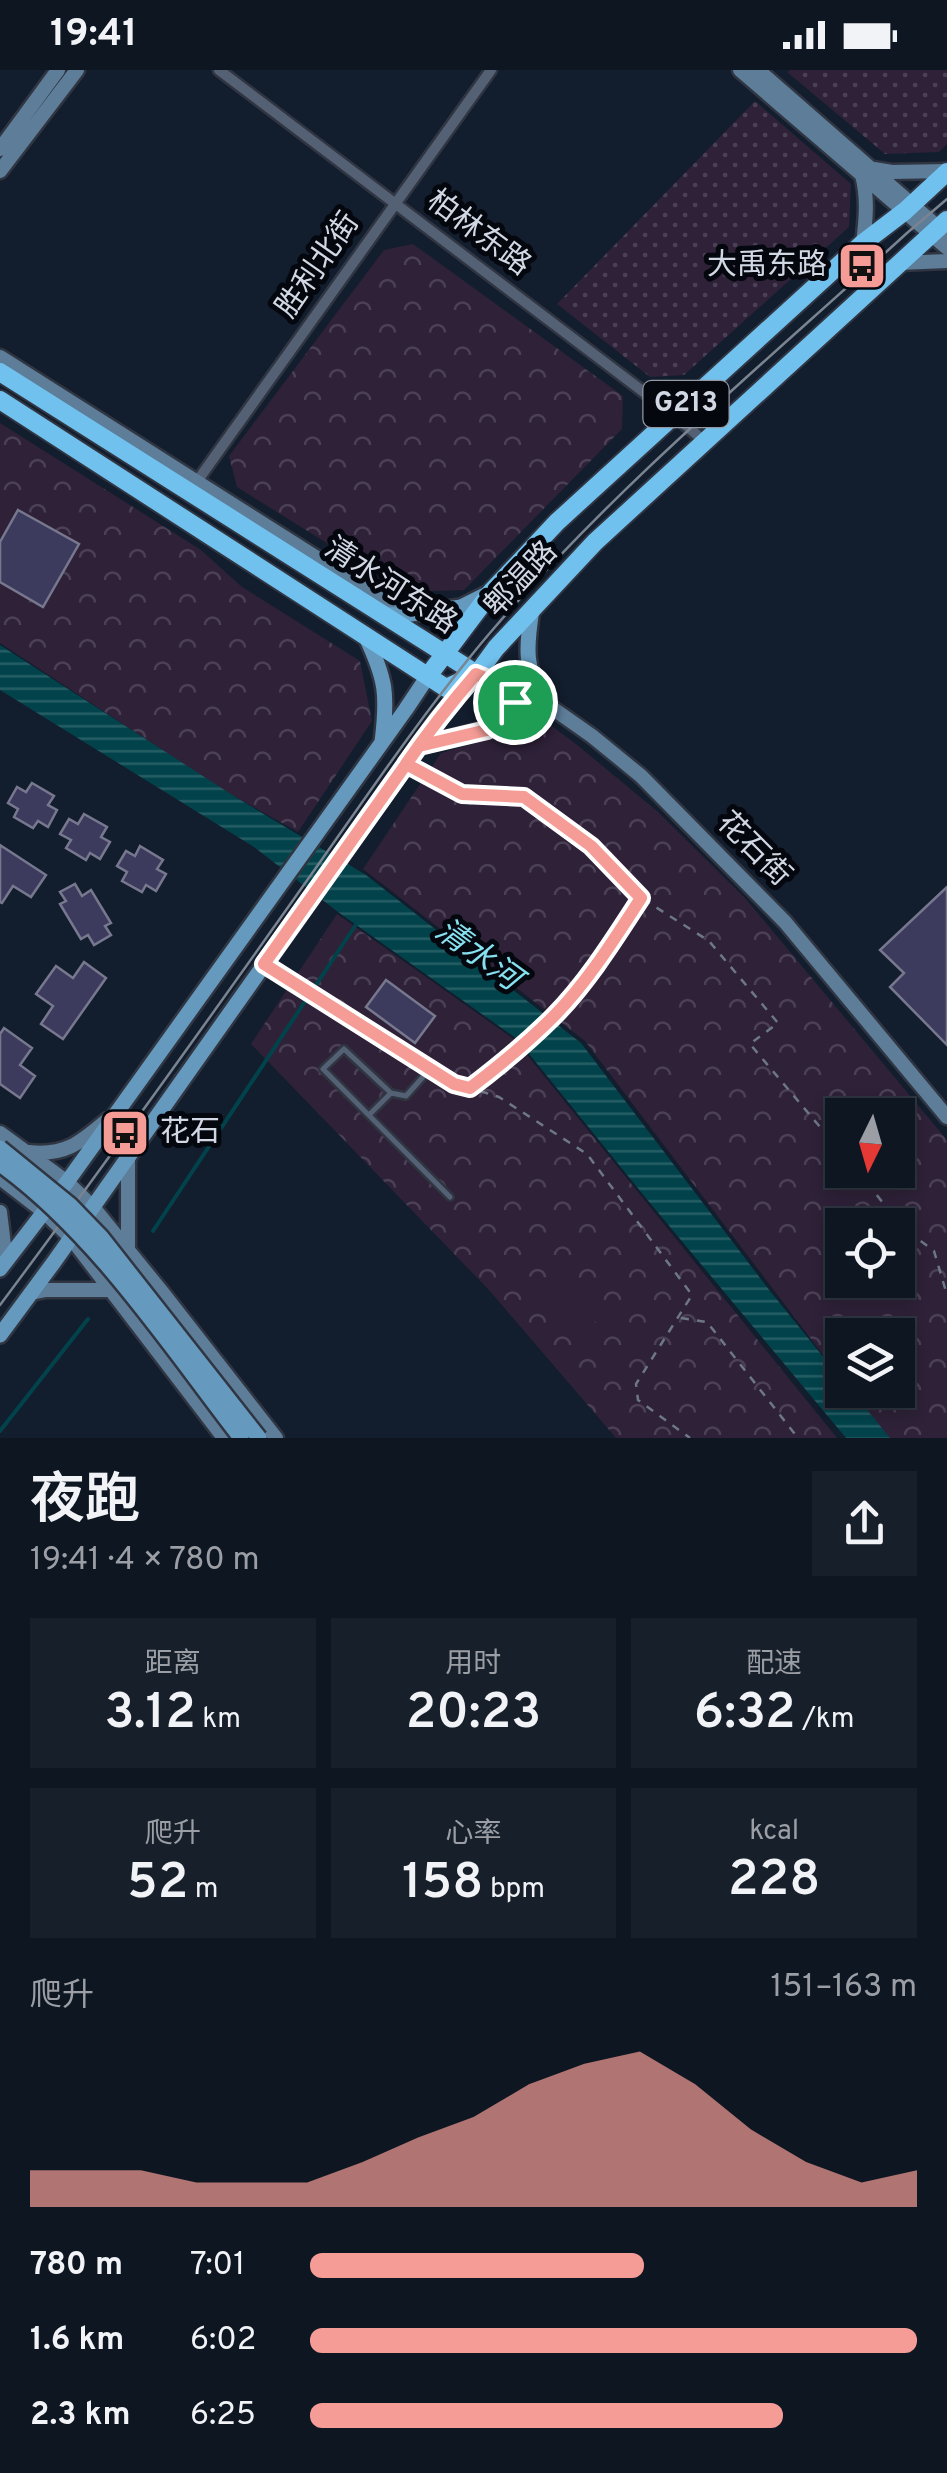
<!DOCTYPE html>
<html lang="zh">
<head>
<meta charset="utf-8">
<style>
	body { margin:0; font-family:Overpass,"Noto Sans SC",sans-serif; background:#171f2a; color:#f1f3f6; height:100vh; display:flex; flex-direction:column; font-size:38px; white-space:nowrap }
	* { box-sizing:border-box; margin:0 }
	p { font-size:32px; color:#9b9fa5 }
	.icon { flex:none; width:55px; height:55px; fill:none; stroke:currentColor; stroke-width:2; stroke-linecap:round; stroke-linejoin:round }
	.map { position:relative; height:1368px; overflow:hidden }
	.drawer { display:flex; flex-direction:column; background:#0e1622; flex:1 }
	.drawer>* { flex:none }
	.needle { width:65px; rotate:185deg }
	.fabs { position:absolute; left:825px; top:1028px; display:grid; gap:20px }
	.fabs a { display:grid; place-items:center; width:90px; height:90px; border-radius:0px; background:#0e1622; box-shadow:0 5px 15px #0003,0 0 0 2px #2e3540; font-size:50px }
	.pin { position:absolute; display:grid; place-items:center; width:85px; height:85px; color:#fff; margin:-42px; border:5px solid #fff; border-radius:50%; box-shadow:0 2px 10px #0007 }
	.round { display:grid; place-items:center; flex:none; width:105px; height:105px; border-radius:0px; background:#171f2a }
	.summary { display:flex; align-items:center; justify-content:space-between; height:170px; padding:0 30px }
	h1 { font-size:55px; font-weight:600; line-height:75px }
	.figures { display:grid; grid-template-columns:repeat(3,1fr); gap:15px; height:170px; padding:10px 30px }
	.figures div { display:grid; align-content:center; border-radius:0px; background:#171f2a; text-align:center }
	.figures b { font-size:50px; font-weight:600 }
	.figures small { font-size:28px; font-weight:400 }
	.figures p { font-size:28px }
	.chart { height:280px; padding:20px 30px }
	.chart p { display:flex; justify-content:space-between }
	.chart svg { width:100%; height:180px; margin-top:10px; fill:#f59c96; opacity:.7 }
	ul { padding:0 30px; list-style:none; font-size:32px }
	li { display:grid; grid-template-columns:160px 120px 1fr; align-items:center; height:75px }
	li i { height:25px; border-radius:12px; background:#f59c96 }
	.status { display:flex; justify-content:space-between; align-items:center; height:70px; padding:0 50px; background:#0e1622; direction:ltr }
	.status svg { height:28px; fill:currentColor }
	.map>svg:first-child { display:block }
	.grass { fill:url(#grass-dots) }
	.park { fill:url(#park-crowns); fill-rule:evenodd }
	.garden { fill:#2e2138 }
	.water { fill:url(#water-rules) }
	.lines { fill:none; stroke-linecap:round; stroke-linejoin:round }
	.stream { stroke:#02434b; stroke-width:4 }
	.building { fill:#3c3b5e; stroke:#77788e; stroke-width:2.5 }
	.lane-casing { stroke:#303542; stroke-width:10 }
	.street-casing { stroke:#303542; stroke-width:15 }
	.secondary-casing { stroke:#303542; stroke-width:19 }
	.primary-casing { stroke:#303542; stroke-width:20 }
	.highway-casing { stroke:#303542; stroke-width:22 }
	.path { stroke:#6e7785; stroke-width:2.5; stroke-dasharray:8 8; stroke-linecap:butt }
	.lane { stroke:#546074; stroke-width:5 }
	.street { stroke:#546074; stroke-width:10 }
	.secondary { stroke:#5d7d99; stroke-width:14 }
	.primary { stroke:#659abe; stroke-width:15 }
	.highway { stroke:#71c1ef; stroke-width:18 }
	.tram { stroke:#7a8390; stroke-width:2.5 }
	.primary-bridge-casing { stroke:#303542; stroke-width:20; stroke-linecap:butt }
	.primary-bridge { stroke:#659abe; stroke-width:15 }
	.route-casing { stroke:#fff; stroke-width:20 }
	.route { stroke:#f59c96; stroke-width:12 }
	.labels { text-anchor:middle; dominant-baseline:central; stroke-width:10; stroke-linejoin:round; paint-order:stroke }
	.shield { fill:#04070e; stroke:#9499a3; stroke-width:2.5 }
	.shield-label { font-size:28px; font-weight:bold; fill:#d1d8e3 }
	.street-label { font-size:30px; fill:#d1d8e3; stroke:#04070e }
	.poi-label { font-size:30px; fill:#d1d8e3; stroke:#04070e; text-anchor:end }
	.water-label { font-size:32px; font-style:italic; fill:#86e0f0; stroke:#04070e }
</style>
</head>
<body>
<div class="status"><b>19:41</b><svg viewBox="0 0 49 12"><path d="M0 12V9h3v3zM5 12V6h3v6zM10 12V3h3v9zM15 12V0h3v12zM26 1h20v11H26zM47 4h2v5h-2z"/></svg></div>
<div class="map">
<svg width="947" height="1368" viewBox="0 0 947 1368">
	<defs>
		<pattern id="grass-dots" width="8" height="8" patternUnits="userSpaceOnUse" patternTransform="scale(2.5)"><rect width="8" height="8" fill="#2e2138"/><path d="M2 2h.1M6 6h.1" fill="none" stroke="#4b4055" stroke-width="1.8" stroke-linecap="round"/></pattern>
		<pattern id="park-crowns" width="20" height="18" patternUnits="userSpaceOnUse" patternTransform="scale(2.5)"><rect width="20" height="18" fill="#2e2138"/><path d="M2 6a3 3 0 1 1 6 0M12 15a3 3 0 1 1 6 0" fill="none" stroke="#4b4055"/></pattern>
		<pattern id="water-rules" width="6" height="5" patternUnits="userSpaceOnUse" patternTransform="scale(2.5)"><rect width="6" height="5" fill="#02434b"/><path d="M0 2.5h6" fill="none" stroke="#265d65"/></pattern>
	</defs>
	<rect width="100%" height="100%" fill="#121d2d"/>
	<path class="grass" d="M790,0H947V74L939,82L885,84L787,2Z
		M755,31L851,114L849,157L684,305L650,307L557,234Z"/>
	<path class="park" d="M413,174L623,326L622,359L464,520L405,522L237,417L229,386L384,180Z
		M0,353L201,480L242,517L360,591L372,651L298,762L223,720L0,573Z
		M526,637L576,674L657,741L745,828L947,1070V1368H887L850,1320H898V1265H842V1310L585,971L363,799L441,683L500,666ZM842,1045H898V1100H842ZM842,1155H898V1210H842Z
		M337,844L515,970L837,1368H616L488,1219L251,974Z"/>
	<path class="garden" d="M521,1206L553,1208L572,1213L601,1247L578,1266L553,1236L521,1234Z"/>
	<path class="water" d="M0,575L237,728L366,805L581,973L770,1221L842,1310V1320H851L890,1368H846L645,1127L517,969L338,842L254,777L0,620Z"/>
	<g class="lines">
		<path class="stream" d="M153,1161L357,853
			M0,1361L88,1249"/>
	</g>
	<path class="building" d="M18,440L79,474L43,537L0,512V472Z
		M32,713L54,726L48,735L57,740L48,757L38,751L33,758L14,747L18,739L8,733L17,717L26,722Z
		M84,744L107,757L101,767L110,772L100,789L90,783L86,790L66,778L71,770L60,764L69,749L78,754Z
		M0,775L46,805L31,827L13,816L2,833L0,832Z
		M140,776L163,790L157,799L166,804L156,821L146,815L142,822L122,811L127,802L117,796L126,781L135,786Z
		M75,814L82,826L91,820L111,853L105,856L111,865L94,875L88,865L81,869L60,834L66,831L60,822Z
		M947,817V975L890,917L904,903L880,880Z
		M84,892L106,908L63,969L41,954L53,936L36,924L56,896L73,908Z
		M386,910L435,946L415,973L366,937Z
		M4,958L32,978L20,995L35,1006L20,1028L0,1014V964Z"/>
	<g class="lines">
		<g class="lane-casing">
			<path id="lane" d="M267,896L431,998L406,1026L391,1023L344,979L323,999L450,1127
				M369,1045L391,1023"/>
		</g>
		<g class="street-casing">
			<path id="street" d="M219,0L674,345L704,371
				M193,417L491,0"/>
		</g>
		<g class="secondary-casing">
			<path id="secondary" d="M740,0L947,178
				M758,0L947,165
				M0,79L58,0
				M874,99L892,102L947,101
				M0,101L77,0
				M862,105C868,128 866,149 863,173
				M899,193L947,191
				M0,287L388,533L410,544
				M477,604L545,633L592,666L641,706L785,852L947,1047
				M0,1063L67,1112L93,1137L162,1222L276,1368
				M29,1082C66,1086 81,1072 107,1050
				M128,1088V1179
				M0,1108L44,1142L71,1168L224,1368
				M0,1142L6,1191
				M31,1223L46,1220H111"/>
		</g>
		<g class="primary-casing">
			<path id="primary" d="M532,539C526,577 524,600 545,633
				M386,545L411,544L461,537L489,523
				M365,565C386,609 388,624 382,672
				M419,676L487,659L498,653L523,623
				M0,1199L67,1112L406,639L428,606
				M0,1265L54,1192L437,650L474,607"/>
		</g>
		<g class="highway-casing">
			<path id="highway" d="M0,302L477,604
				M0,330L446,618L477,604L496,578L595,472L947,150
				M428,606L492,521L557,452L863,173L905,141L947,102"/>
		</g>
		<path class="path" d="M416,699L462,723L524,727L591,777L641,828C616,867 586,914 553,947C527,973 499,996 470,1018
			M643,829L709,871L778,953L750,974L842,1083
			M437,1002L454,1013L499,1027L587,1084L692,1225L636,1314L638,1330L690,1368
			M857,1100L902,1157L934,1181L947,1225
			M681,1248L707,1252L798,1368"/>
		<use href="#lane" class="lane"/>
		<use href="#street" class="street"/>
		<use href="#secondary" class="secondary"/>
		<use href="#primary" class="primary"/>
		<use href="#highway" class="highway"/>
		<path class="tram" d="M0,1235C101,1100 199,963 296,826C359,738 419,647 489,564C614,417 765,293 907,163L947,129"/>
		<g class="primary-bridge-casing">
			<path id="primary-bridge" d="M0,1078L70,1135L101,1167L259,1368
				M0,1094C96,1163 169,1275 241,1368"/>
		</g>
		<use href="#primary-bridge" class="primary-bridge"/>
	</g>
	<g class="lines">
		<g class="route-casing">
			<path id="route" d="M515,632L498,653L487,660L419,676L264,894L454,1014L470,1018C499,996 527,973 553,947C587,913 615,868 641,828L591,776L524,727L462,724L406,694C428,662 451,633 476,604L523,624L515,632"/>
		</g>
		<use href="#route" class="route"/>
	</g>
	<defs>
		<g id="bus-square" transform="scale(2.5)"><rect x="-9" y="-9" width="18" height="18" rx="4" fill="#f59c96" stroke="#04070e"/><path d="M-5-6H5V4H4V6H2V4H-2V6H-4V4H-5ZM-3.5-4V0h7V-4ZM-3.5 1.2v1.5H-2V1.2ZM2 1.2v1.5H3.5V1.2Z" fill="#111"/></g>
	</defs>
	<g fill-rule="evenodd">
		<use href="#bus-square" x="862" y="196"/>
		<use href="#bus-square" x="125" y="1063"/>
	</g>
	<g class="labels">
		<rect class="shield" x="643.5" y="311" width="85" height="46" rx="8"/>
		<g class="shield-label">
			<text x="686" y="334">G213</text>
		</g>
		<g class="street-label">
			<text transform="translate(478 164) rotate(37)">柏林东路</text>
			<text transform="translate(319 196) rotate(-55)">胜利北街</text>
			<text transform="translate(522 510) rotate(-47)">郫温路</text>
			<text transform="translate(390 517) rotate(33)">清水河东路</text>
			<text transform="translate(753 780) rotate(45)">花石街</text>
		</g>
		<g class="poi-label">
			<text x="827" y="196">大禹东路</text>
			<text x="160" y="1063" text-anchor="start">花石</text>
		</g>
		<g class="water-label">
			<text transform="translate(477 886) rotate(36)">清水河</text>
		</g>
	</g>
</svg>
<div class="fabs">
<a><svg class="needle" viewBox="-14 -14 28 28"><path d="M0-13l5 13h-10z" fill="#e53935"/><path d="M0 13l5-13h-10z" fill="#9b9fa5"/></svg></a>
<a><svg class="icon" aria-label="locate" viewBox="0 0 24 24"><circle cx="12" cy="12" r="6"/><path d="M12 2v4M12 18v4M2 12h4M18 12h4"/></svg></a>
<a><svg class="icon" aria-label="layers" viewBox="0 0 24 24"><path d="M12 4l9 5-9 5-9-5zM3 14l9 5 9-5"/></svg></a>
</div>
<div class="pin" style="left:515px;top:632px;background:#1e9e55"><svg class="icon" aria-label="arrive" viewBox="0 0 24 24"><path d="M6 21V4h12l-3 4 3 4H6"/></svg></div>
</div>
<section class="drawer">
<div class="summary"><div><h1>夜跑</h1><p>19:41 · 4 × 780 m</p></div><a class="round"><svg class="icon" aria-label="share" viewBox="0 0 24 24"><path d="M12 15V3M7 8l5-5 5 5M5 13v7h14v-7"/></svg></a></div>
<div class="figures">
<div><p>距离</p><b>3.12<small> km</small></b></div>
<div><p>用时</p><b>20:23</b></div>
<div><p>配速</p><b>6:32<small> /km</small></b></div>
</div>
<div class="figures">
<div><p>爬升</p><b>52<small> m</small></b></div>
<div><p>心率</p><b>158<small> bpm</small></b></div>
<div><p>kcal</p><b>228</b></div>
</div>
<div class="chart"><p><span>爬升</span>151–163 m</p>
<svg viewBox="0 0 160 44" preserveAspectRatio="none"><path d="M0 44V35L10 35L20 35L30 38L40 38L50 38L60 33L70 27L80 22L90 14L100 9L110 6L120 14L130 25L140 33L150 38L160 35V44z"/></svg>
</div>
<ul>
<li><b>780 m</b>7:01<i style="width:55%"></i></li>
<li><b>1.6 km</b>6:02<i style="width:100%"></i></li>
<li><b>2.3 km</b>6:25<i style="width:78%"></i></li>
</ul>
</section>
</body>
</html>
